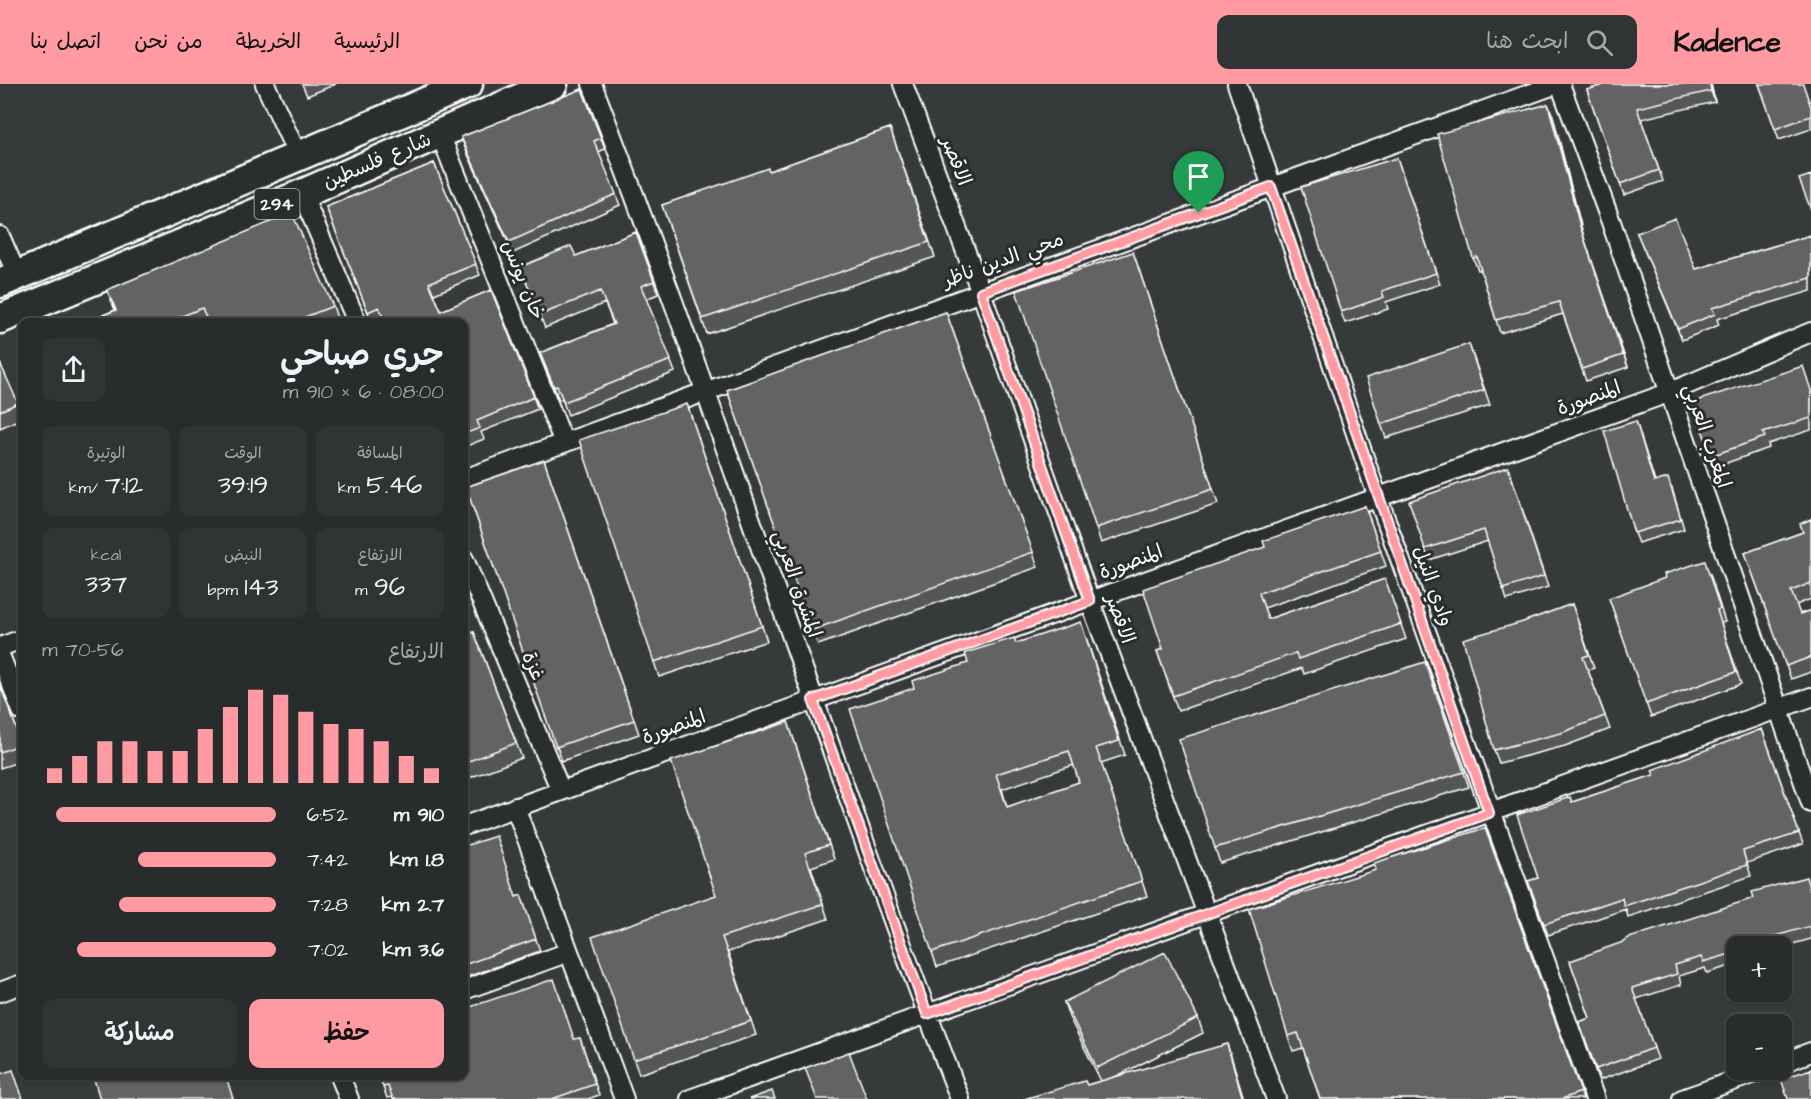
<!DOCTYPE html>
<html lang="ar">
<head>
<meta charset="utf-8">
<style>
	body { margin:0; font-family:"Architects Daughter","Playpen Sans Arabic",sans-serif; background:#313434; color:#f1f3f6; direction:rtl; height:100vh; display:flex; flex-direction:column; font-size:22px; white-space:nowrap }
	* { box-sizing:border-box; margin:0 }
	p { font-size:20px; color:#a5a7a9 }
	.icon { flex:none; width:33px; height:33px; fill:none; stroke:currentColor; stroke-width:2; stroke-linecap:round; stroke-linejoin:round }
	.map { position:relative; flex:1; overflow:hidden; direction:ltr }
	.sheet { position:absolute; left:18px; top:234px; width:450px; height:762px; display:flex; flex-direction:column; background:#292c2c; border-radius:12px; box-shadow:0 2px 4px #0004,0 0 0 2px #454848; direction:rtl }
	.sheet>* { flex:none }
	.fabs { position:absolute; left:1726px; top:852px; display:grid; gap:12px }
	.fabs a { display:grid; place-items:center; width:66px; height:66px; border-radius:12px; background:#292c2c; box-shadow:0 2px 4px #0004,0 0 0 2px #454848; font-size:30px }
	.pin { position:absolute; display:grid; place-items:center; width:51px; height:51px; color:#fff; margin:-62px -26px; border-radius:50% 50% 50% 0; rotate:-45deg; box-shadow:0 0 6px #0007 }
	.pin .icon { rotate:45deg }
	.round { display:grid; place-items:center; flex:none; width:63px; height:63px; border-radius:12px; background:#313434 }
	.headline { display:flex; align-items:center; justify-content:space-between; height:102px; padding:0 24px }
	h1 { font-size:33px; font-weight:600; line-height:45px }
	.metrics { display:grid; grid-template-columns:repeat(3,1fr); gap:9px; height:102px; padding:6px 24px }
	.metrics div { display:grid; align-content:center; border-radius:12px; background:#313434; text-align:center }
	.metrics b { font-size:26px; font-weight:600 }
	.metrics small { font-size:16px; font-weight:400 }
	.metrics p { font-size:16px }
	.chart { height:168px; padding:12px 24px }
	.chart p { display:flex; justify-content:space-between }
	.chart svg { width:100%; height:108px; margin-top:6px; stroke:#ff9aa2; stroke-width:6 }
	.action { display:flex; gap:12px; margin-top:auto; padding:12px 24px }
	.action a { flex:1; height:69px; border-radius:12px; background:#ff9aa2; color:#111; font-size:24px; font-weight:600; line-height:69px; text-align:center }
	.action a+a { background:#313434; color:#f1f3f6 }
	ul { padding:0 24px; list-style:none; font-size:20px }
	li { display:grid; grid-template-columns:96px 72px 1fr; align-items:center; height:45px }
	li i { height:15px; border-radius:8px; background:#ff9aa2 }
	header { display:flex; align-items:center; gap:36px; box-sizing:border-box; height:84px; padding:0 30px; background:#ff9aa2; color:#111 }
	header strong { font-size:28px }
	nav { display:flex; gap:33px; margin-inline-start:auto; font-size:21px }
	.search { width:420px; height:54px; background:#313434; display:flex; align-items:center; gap:15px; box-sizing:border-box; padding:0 21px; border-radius:12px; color:#a5a7a9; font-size:22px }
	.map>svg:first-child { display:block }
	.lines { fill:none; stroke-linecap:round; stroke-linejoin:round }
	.street-casing { stroke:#fff; stroke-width:22 }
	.primary-casing { stroke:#fff; stroke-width:33 }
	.street { stroke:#2a2d2e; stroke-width:18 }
	.primary { stroke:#2a2d2e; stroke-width:28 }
	.wall { fill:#555657; stroke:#fff; stroke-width:1.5; fill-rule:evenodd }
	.shaded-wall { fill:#454647; stroke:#fff; stroke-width:1.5 }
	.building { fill:#636465; stroke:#fff; stroke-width:1.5; fill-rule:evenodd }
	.route-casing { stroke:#fff; stroke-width:12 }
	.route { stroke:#ff9aa2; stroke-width:8 }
	.labels { text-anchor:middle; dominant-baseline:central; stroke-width:6; stroke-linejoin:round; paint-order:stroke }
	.shield { fill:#2a2d2e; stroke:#bfc0c0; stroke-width:1.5 }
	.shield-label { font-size:18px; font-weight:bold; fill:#fff }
	.street-label { font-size:20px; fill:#fff; stroke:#2a2d2e }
</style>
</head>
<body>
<header>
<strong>Kadence</strong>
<div class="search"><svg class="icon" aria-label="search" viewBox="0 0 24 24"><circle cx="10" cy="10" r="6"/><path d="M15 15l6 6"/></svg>ابحث هنا</div>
<nav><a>الرئيسية</a><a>الخريطة</a><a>من نحن</a><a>اتصل بنا</a></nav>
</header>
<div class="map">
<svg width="1811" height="1015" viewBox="0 0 1811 1015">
	<rect width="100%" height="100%" fill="#373a3b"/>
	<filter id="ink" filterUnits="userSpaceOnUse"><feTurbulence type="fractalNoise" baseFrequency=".0167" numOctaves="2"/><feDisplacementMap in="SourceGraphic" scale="12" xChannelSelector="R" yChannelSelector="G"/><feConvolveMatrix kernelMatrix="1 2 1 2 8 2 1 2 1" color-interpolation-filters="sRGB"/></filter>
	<g filter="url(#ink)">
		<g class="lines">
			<g class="street-casing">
				<path id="street" d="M265,0L299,74
					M592,0C722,336 830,679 960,1015
					M903,0L981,208L1090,517L1276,1015
					M1237,0L1378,414L1595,1015
					M1560,0L1611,138L1811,719
					M440,50L564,359
					M302,110L357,238
					M0,152L17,191
					M464,395L1557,0
					M464,475L561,707
					M0,563L22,555
					M0,571L22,627
					M515,723L624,1015
					M464,742L1668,309L1811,248
					M464,906L569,868
					M0,908L22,900
					M1782,979L1811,968
					M340,992L349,1015
					M690,1015L1811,613
					M1682,1015L1764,986"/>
			</g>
			<g class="primary-casing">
				<path id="primary" d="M0,199L468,0
					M0,235L302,110L553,0"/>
			</g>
			<use href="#street" class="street"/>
			<use href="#primary" class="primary"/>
		</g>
		<path class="wall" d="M302,0H336L307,12Z
			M1606,0H1711L1715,18L1641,35L1663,97L1624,111L1587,6Z
			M1759,0L1811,23V45L1779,56Z
			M582,5L605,65L598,68L620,121L513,169L465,64L461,53Z
			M1553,32L1584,154L1628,283L1586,297L1563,230L1500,249L1481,186H1478L1473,174Z
			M890,44L935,173L707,250L662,121L769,87Z
			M1397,74L1440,200L1386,218L1388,225L1345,239L1341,228Z
			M434,79L480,191L434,210L441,227L491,206L538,325L481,348L484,355L464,363V238H385L383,234L372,238L326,123Z
			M636,148L658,210L646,215L675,288L568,331L562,315L559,316L540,269L613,240L605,219L545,244L520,183L576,172Z
			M1637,149L1696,185L1811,151V207L1717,235L1719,241L1682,256Z
			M1133,168L1218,420L1101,459L1096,444Z
			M107,206L333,222L337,234L326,238H207L206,237L202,238H86L115,226Z
			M946,228L1038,483L818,561L727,306Z
			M1469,260L1490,321L1386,354L1381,340Z
			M0,279L22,333V334L0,344Z
			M1811,305V346L1768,360L1769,364L1715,383L1693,318Z
			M687,320L767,557L659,593L654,578Z
			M1636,337L1655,398L1672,404L1684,445L1638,459L1634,449Z
			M544,376L639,650L562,677L466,403Z
			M1512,394L1548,503L1507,516L1488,457L1429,476L1425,465Z
			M1365,422L1386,482L1264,524L1268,535L1385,495L1406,555L1304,590L1302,584L1178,627L1157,567L1163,565L1265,463Z
			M1811,435V515L1796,521L1800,530L1811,526V588L1791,595L1745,469L1803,448Z
			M1710,490L1725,538L1721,539L1741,600L1651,633L1609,514Z
			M1572,520L1594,584L1588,586L1610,645L1565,662L1499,679L1494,666L1523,538Z
			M474,548L522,674L464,696V551Z
			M1086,553L1125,671L1101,679L1147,812L937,883L932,868L914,604L968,579L1016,559ZM1074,681L1079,698L1007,723L1002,705Z
			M1425,578L1469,703L1220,779L1215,764Z
			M0,601L22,659V677L0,684Z
			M788,638L834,775L811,783L828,835L728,868L756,951L639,990L634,976L716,811Z
			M1762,645L1803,760L1747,779L1751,792L1628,833L1626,825L1548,851L1528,797L1538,794L1572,718L1654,691Z
			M1485,744L1583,1015H1320L1303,964L1293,967L1288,952L1376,786Z
			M464,762L516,813L521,811L540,867L464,894Z
			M1811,806V855L1782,863L1737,862V880L1707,889L1705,884L1679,892L1681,901L1636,915L1658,975L1600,996L1579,938L1590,934L1570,877Z
			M1064,918L1198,934L1203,949L1113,994L1232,975L1087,1001L1101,997L1069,933Z
			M580,954L599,1011L588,1015H393L392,1013L387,1014L379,992Z"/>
		<path class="shaded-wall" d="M1710,0H1711L1715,18L1711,7Z
			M1548,20L1553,32L1584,154L1628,283L1580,142Z
			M1227,960L1232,975L1244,1015H1243Z"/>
		<path class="building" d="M1606,0H1710L1711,7L1637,24L1659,86L1620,100L1587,6Z
			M1759,0H1803L1811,23V32L1775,45Z
			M582,5L601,54L594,57L616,110L509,158L461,53Z
			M1548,20L1580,142L1623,271L1582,285L1559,218L1496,236L1477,173L1473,174L1437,50Z
			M890,44L929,158L702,235L662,121L768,84L769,87Z
			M1397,74L1436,189L1382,207L1384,213L1341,228L1301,103Z
			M434,79L476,180L429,199L441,227L491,206L534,313L477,337L480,344L464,350V238H385L379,223L368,228L326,123Z
			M1811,91V126L1799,95Z
			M292,129L333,222L292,238H208L202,224L175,235L176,238H86L116,226L107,206Z
			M1675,134L1696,185L1811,151V194L1712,224L1715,230L1678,245L1637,149Z
			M636,148L654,197L641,202L671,276L564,318L557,302L554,303L540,269L614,240L600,207L540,231L520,183L571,162L576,172Z
			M1133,168L1213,405L1096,444L1016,207Z
			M946,228L1033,468L812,546L727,306Z
			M1469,260L1484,306L1381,340L1366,294Z
			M0,279L18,319L0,327Z
			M1803,282L1811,306V334L1763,349L1765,353L1711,372L1693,318Z
			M687,320L762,542L654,578L579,356Z
			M1636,337L1654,398L1668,394L1681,435L1634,449L1604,347Z
			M544,376L634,636L556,663L466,403Z
			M1508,383L1544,492L1503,505L1484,446L1425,465L1409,417Z
			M1365,422L1381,467L1259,509L1268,535L1385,495L1401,540L1298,575L1296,569L1173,612L1157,567L1163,565L1143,505L1265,463L1263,457Z
			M1811,435V499L1791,507L1800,530L1811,526V573L1786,582L1745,469L1803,448L1800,440Z
			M1705,477L1720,525L1717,526L1736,588L1646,620L1609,514L1665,494L1664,490Z
			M1572,520L1589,571L1583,573L1605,632L1561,649L1494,666L1463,555L1523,538Z
			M1081,538L1119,657L1096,664L1142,797L932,868L850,625L914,604L912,597L968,579L965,569L1014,554L1016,559ZM1069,667L1079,698L1007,723L996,690Z
			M474,548L516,659L464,679V551Z
			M1425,578L1464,688L1215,764L1179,655Z
			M0,601L22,659V660L0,668Z
			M788,638L829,761L805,769L823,820L722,853L751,937L634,976L592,853L716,811L671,677Z
			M1762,645L1799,749L1743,767L1747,781L1624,822L1622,814L1544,840L1528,797L1538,794L1517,731L1570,713L1572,718L1654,691L1652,686Z
			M1485,744L1581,1008L1562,1015H1320L1298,949L1288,952L1249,825L1376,786L1374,779Z
			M496,752L516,813L521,811L536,855L464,881V762Z
			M1806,793L1811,810V842L1758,857L1759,861L1753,862H1737V868L1703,878L1701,873L1675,881L1677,890L1632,904L1654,964L1596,985L1579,938L1590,934L1570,877L1626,857V855L1754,814L1752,808Z
			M1165,868L1198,934L1097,984L1064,918Z
			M554,895L574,955L580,954L595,1000L552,1015H393L388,1002L383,1003L379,992H464V925Z
			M1227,960L1243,1015H1024L1085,997L1087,1001Z
			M849,968L867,1015H817L805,984Z
			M1811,985V1015H1788L1781,995Z
			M13,986L23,1015H0V990Z
			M93,992H226L233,1015H100Z
			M772,1007L775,1015H749Z"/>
	</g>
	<g class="lines" filter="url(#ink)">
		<g class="route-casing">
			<path id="route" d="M1271,103L1489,729L927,930L813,616L1090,517L981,208Z"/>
		</g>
		<use href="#route" class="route"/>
	</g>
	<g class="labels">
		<rect class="shield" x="254.5" y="105" width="45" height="30" rx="4.5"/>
		<g class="shield-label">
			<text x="277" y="120">294</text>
		</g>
		<g class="street-label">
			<text transform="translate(377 77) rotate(-23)">شارع فلسطين</text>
			<text transform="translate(956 77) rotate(69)">الاقصر</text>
			<text transform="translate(1003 176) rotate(-20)">محي الدين ناظر</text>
			<text transform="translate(523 196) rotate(68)">خان يونس</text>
			<text transform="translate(1589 314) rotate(-20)">المنصورة</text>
			<text transform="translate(1707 352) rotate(71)">المغرب العربي</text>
			<text transform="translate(1131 478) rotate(-20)">المنصورة</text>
			<text transform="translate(797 500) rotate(71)">المشرق العربي</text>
			<text transform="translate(1433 502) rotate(70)">وادي النيل</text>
			<text transform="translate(1120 535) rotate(70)">الاقصر</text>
			<text transform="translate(533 582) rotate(67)">غزة</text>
			<text transform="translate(674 643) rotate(-20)">المنصورة</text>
		</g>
	</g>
</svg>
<div class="fabs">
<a>+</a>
<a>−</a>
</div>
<div class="pin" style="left:1199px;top:129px;background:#1e9e55"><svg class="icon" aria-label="arrive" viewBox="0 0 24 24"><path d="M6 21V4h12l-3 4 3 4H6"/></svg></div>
<section class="sheet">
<div class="headline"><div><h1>جري صباحي</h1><p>08:00 · 6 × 910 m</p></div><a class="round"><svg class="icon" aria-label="share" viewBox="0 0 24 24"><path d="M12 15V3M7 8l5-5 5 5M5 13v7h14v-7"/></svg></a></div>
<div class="metrics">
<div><p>المسافة</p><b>5.46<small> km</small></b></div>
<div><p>الوقت</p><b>39:19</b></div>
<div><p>الوتيرة</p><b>7:12<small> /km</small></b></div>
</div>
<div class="metrics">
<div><p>الارتفاع</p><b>96<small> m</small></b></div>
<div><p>النبض</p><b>143<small> bpm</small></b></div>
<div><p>kcal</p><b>337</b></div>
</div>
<div class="chart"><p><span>الارتفاع</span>56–70 m</p>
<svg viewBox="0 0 160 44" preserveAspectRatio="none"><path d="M5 44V38M15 44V33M25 44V27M35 44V27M45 44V31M55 44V31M65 44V22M75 44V13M85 44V6M95 44V8M105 44V15M115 44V20M125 44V22M135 44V27M145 44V33M155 44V38"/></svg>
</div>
<ul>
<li><b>910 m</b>6:52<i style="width:94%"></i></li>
<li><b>1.8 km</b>7:42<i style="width:59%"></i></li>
<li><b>2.7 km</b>7:28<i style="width:67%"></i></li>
<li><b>3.6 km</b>7:02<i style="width:85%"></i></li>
</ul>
<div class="action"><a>حفظ</a><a>مشاركة</a></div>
</section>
</div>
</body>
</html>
